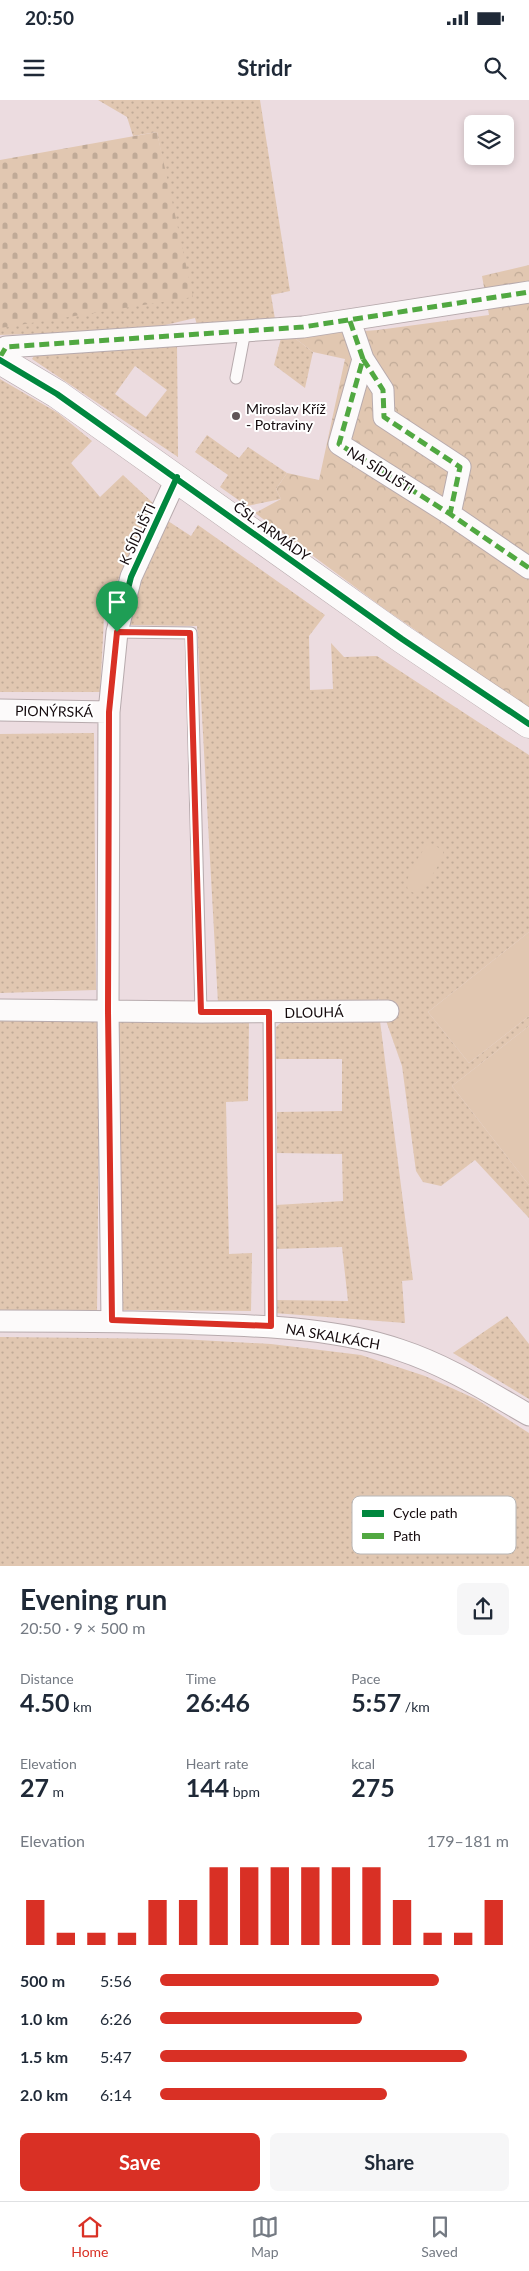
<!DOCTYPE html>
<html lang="en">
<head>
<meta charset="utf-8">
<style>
	body { margin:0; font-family:Lato,sans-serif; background:#f6f6f7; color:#1f2937; height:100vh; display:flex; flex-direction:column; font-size:19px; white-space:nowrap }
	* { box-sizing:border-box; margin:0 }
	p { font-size:16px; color:#747a83 }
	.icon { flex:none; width:28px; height:28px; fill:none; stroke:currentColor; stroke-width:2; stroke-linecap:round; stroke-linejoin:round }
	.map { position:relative; height:1466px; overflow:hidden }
	.side { display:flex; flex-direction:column; background:#fff; flex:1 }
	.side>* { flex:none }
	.tools { position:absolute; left:464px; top:15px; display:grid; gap:10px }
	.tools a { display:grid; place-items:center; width:50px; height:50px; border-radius:8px; background:#fff; box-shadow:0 2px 8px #0003; font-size:25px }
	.pin { position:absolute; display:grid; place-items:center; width:42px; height:42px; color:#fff; margin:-51px -21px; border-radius:50% 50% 50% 0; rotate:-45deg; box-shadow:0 0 5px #0007 }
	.pin .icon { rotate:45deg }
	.round { display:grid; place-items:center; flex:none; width:52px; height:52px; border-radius:8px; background:#f6f6f7 }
	.summary { display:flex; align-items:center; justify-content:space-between; height:85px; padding:0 20px }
	h1 { font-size:28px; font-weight:700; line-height:38px }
	.stats { display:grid; grid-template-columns:repeat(3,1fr); gap:8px; height:85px; padding:5px 20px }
	.stats div { display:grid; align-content:center }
	.stats b { font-size:25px; font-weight:700 }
	.stats small { font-size:14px; font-weight:400 }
	.stats p { font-size:14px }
	.chart { height:140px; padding:10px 20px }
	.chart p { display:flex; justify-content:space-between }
	.chart svg { width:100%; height:90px; margin-top:5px; stroke:#d93025; stroke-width:6 }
	.cta { display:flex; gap:10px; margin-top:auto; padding:10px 20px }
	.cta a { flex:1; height:58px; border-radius:8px; background:#d93025; color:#fff; font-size:20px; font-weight:700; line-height:58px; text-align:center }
	.cta a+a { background:#f6f6f7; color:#1f2937 }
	ul { padding:0 20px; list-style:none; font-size:16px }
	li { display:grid; grid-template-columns:80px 60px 1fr; align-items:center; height:38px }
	li i { height:12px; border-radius:6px; background:#d93025 }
	.status { display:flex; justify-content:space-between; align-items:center; height:35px; padding:0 25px; background:#fff; direction:ltr }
	.status svg { height:14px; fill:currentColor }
	header { display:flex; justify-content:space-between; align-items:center; height:65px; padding:0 20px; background:#fff; font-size:22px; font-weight:700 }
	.menu { display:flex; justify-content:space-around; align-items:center; height:70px; border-top:1px solid #e0e1e3; background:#fff; font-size:14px; color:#747a83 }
	.menu a { display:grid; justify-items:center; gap:2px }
	.menu .active { color:#d93025 }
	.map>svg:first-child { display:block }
	.grass { fill:url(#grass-dots); fill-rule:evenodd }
	.cemetery { fill:url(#cemetery-stones) }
	.park { fill:url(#park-crowns) }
	.pitch { fill:#e1c7b1 }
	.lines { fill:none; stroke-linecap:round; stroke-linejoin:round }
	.service-casing { stroke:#b7aaad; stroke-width:13 }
	.minor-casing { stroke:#b7aaad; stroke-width:23 }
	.tertiary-casing { stroke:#b7aaad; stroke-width:29 }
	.service { stroke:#fcfafa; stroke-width:11 }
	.minor { stroke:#fcfafa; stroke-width:21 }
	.tertiary { stroke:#fcfafa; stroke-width:28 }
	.quiet { stroke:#51a841; stroke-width:5; stroke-dasharray:10 5; stroke-linecap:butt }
	.cycleway-casing { stroke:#fff; stroke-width:9 }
	.cycleway { stroke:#00873e; stroke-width:6 }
	.route-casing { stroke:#fff; stroke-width:10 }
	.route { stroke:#d93025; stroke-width:6 }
	.poi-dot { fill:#605457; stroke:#fff; stroke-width:2 }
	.labels { text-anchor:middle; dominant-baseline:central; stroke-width:4; stroke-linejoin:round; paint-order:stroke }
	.poi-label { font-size:14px; fill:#140a0d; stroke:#fff; text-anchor:start }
	.street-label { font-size:14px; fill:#140a0d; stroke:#fff }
	.key { fill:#fff; stroke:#b8b6b6; stroke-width:1 }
	.key-label { font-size:14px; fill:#140a0d }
</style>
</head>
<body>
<div class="status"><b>20:50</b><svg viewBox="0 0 49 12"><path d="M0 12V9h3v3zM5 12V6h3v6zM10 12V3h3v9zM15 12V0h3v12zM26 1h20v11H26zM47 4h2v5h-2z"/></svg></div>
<header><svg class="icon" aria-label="menu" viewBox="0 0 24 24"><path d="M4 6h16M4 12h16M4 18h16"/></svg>Stridr<svg class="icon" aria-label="search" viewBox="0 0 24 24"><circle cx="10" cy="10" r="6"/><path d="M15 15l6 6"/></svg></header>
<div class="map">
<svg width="529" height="1466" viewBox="0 0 529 1466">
	<defs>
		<pattern id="grass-dots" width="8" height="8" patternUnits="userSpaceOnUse" patternTransform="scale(1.25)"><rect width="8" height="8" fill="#e1c7b1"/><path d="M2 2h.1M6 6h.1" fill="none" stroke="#c0aa97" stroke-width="1.8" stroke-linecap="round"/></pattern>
		<pattern id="cemetery-stones" width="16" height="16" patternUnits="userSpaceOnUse" patternTransform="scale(1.25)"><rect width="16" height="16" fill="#e1c7b1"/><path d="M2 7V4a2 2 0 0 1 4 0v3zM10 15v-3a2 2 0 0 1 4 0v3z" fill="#c0aa97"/></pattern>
		<pattern id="park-crowns" width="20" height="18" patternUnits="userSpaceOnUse" patternTransform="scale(1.25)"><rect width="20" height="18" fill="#e1c7b1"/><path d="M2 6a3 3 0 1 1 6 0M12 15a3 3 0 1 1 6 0" fill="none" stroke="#c0aa97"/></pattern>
	</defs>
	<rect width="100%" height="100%" fill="#ecdce0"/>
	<path class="grass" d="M98,0H260L290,191L271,195L275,219L197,225L195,218L144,230L0,235V228L170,98L157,32L133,36L127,17Z
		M292,236L313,252L305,288L274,265L281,238Z
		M177,245L178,357L32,259L35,254ZM135,266L167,290L146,317L115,294Z
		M0,279L58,313L92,341L71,363L100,397L123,375L154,404L116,484L104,518L100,592H0Z
		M207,335L239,358L248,347L287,373L276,389L281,399L247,406L220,387L228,375L195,352Z
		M168,421L191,436L198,425L325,515L309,536L310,590L333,589L331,543L344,557L377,556L529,655V832L428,912L469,963L529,916V926L452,986L529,1085V1118L475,1060L441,1086L423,1082L416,1071L402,966L378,898V904L218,903L197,526L125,525L156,442Z
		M94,633L96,890L0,893V634Z
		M100,917L97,1213L0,1211V918Z
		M284,920L380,921L413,1180L402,1181L405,1223L274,1213L275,1200L348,1201L342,1147L276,1149V1105L343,1101L342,1054L277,1053V1012L342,1011V959H276V927Z
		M117,922H249L248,1001L226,1002L229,1154L252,1153L251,1211L119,1210Z
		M507,1216L529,1244V1299L453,1253Z
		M0,1237L180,1239L271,1244L361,1255L425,1276L476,1299L529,1333V1466H0Z"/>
	<path class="cemetery" d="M157,32L193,197L0,228V60Z"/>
	<path class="park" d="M529,165V609L382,507L255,413L281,399L276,389L287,373L319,380L345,259L313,252L292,236L378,230L489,215L482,176Z"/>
	<path class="pitch" d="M433,744L443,751V758L422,791L414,793L408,790C403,777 420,757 426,745Z
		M529,832V916L469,963L428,912Z
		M529,926V1085L452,986Z"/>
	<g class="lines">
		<g class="service-casing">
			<path id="service" d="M236,278L245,231
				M117,532L191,533L201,912
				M269,912L271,1226"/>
		</g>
		<g class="minor-casing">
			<path id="minor" d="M350,221L363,259L339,344L450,414L529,468
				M0,257L6,247L303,227L529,192
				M363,259L383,290L384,317L460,367L450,414
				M0,610L109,612
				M0,910L201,912L388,911
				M0,1221C68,1221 137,1221 205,1224C269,1226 340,1229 400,1250C446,1265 487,1291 529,1315
				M112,1221L108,911L109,612L117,532L131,477L177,377"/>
		</g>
		<g class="tertiary-casing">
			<path id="tertiary" d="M0,260L57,294L402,539L529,624"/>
		</g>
		<use href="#service" class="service"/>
		<use href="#minor" class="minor"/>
		<use href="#tertiary" class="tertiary"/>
		<path class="quiet" d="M350,221L363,259L339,344L450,414L529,468
			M0,257L6,247L303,227L529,192
			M363,259L383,290L384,317L460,367L450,414"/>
		<g class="cycleway-casing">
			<path id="cycleway" d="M0,260L57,294L402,539L529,624
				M112,1221L108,911L109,612L117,532L131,477L177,377"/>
		</g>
		<use href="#cycleway" class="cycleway"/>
	</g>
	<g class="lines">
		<g class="route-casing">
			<path id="route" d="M117,532L190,533L201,912H269L271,1226L112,1220L108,911L109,612Z"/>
		</g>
		<use href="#route" class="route"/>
	</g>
	<circle class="poi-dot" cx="236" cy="316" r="5"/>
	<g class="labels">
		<g class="poi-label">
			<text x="246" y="308">Miroslav Kříž<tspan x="246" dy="16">- Potraviny</tspan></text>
		</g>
		<g class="street-label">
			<text transform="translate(381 370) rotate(32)">NA SÍDLIŠTI</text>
			<text transform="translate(272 431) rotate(36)">ČSL. ARMÁDY</text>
			<text transform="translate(137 434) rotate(-65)">K SÍDLIŠTI</text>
			<text transform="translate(54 611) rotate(1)">PIONÝRSKÁ</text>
			<text transform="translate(314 912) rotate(-1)">DLOUHÁ</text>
			<text transform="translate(333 1236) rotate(10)">NA SKALKÁCH</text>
		</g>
	</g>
	<rect x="352" y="1396" width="164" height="58" rx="8" class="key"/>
	<rect x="362" y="1410" width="22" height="7" fill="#00873e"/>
	<rect x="362" y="1433" width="22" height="6" fill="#51a841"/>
	<g class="key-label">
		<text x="393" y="1418">Cycle path</text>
		<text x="393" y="1441">Path</text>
	</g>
</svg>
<div class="tools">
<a><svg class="icon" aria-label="layers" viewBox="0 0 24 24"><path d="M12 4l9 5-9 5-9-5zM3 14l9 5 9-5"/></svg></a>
</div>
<div class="pin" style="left:117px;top:532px;background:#1e9e55"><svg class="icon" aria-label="arrive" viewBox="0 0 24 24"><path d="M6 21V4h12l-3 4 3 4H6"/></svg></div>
</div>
<section class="side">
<div class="summary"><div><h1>Evening run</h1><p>20:50 · 9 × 500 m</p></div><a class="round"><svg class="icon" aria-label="share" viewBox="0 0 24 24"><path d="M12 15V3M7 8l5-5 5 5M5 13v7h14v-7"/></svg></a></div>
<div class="stats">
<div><p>Distance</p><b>4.50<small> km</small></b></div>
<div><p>Time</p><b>26:46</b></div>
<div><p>Pace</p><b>5:57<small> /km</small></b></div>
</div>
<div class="stats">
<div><p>Elevation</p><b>27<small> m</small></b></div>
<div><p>Heart rate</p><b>144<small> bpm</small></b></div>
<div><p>kcal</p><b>275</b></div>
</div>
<div class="chart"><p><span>Elevation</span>179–181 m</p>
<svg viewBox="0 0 160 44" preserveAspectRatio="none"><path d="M5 44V22M15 44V38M25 44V38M35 44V38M45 44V22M55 44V22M65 44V6M75 44V6M85 44V6M95 44V6M105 44V6M115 44V6M125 44V22M135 44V38M145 44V38M155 44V22"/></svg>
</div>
<ul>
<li><b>500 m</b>5:56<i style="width:80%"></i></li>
<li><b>1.0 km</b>6:26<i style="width:58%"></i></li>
<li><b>1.5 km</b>5:47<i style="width:88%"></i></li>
<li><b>2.0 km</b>6:14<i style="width:65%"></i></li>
</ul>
<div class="cta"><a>Save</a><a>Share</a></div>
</section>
<nav class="menu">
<a class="active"><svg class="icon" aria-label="home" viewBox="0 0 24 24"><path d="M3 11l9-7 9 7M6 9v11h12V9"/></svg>Home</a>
<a><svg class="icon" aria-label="map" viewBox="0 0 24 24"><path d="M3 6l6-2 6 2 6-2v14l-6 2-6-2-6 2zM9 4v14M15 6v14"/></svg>Map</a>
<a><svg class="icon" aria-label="saved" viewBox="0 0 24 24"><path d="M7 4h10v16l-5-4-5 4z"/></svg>Saved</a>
</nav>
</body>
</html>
